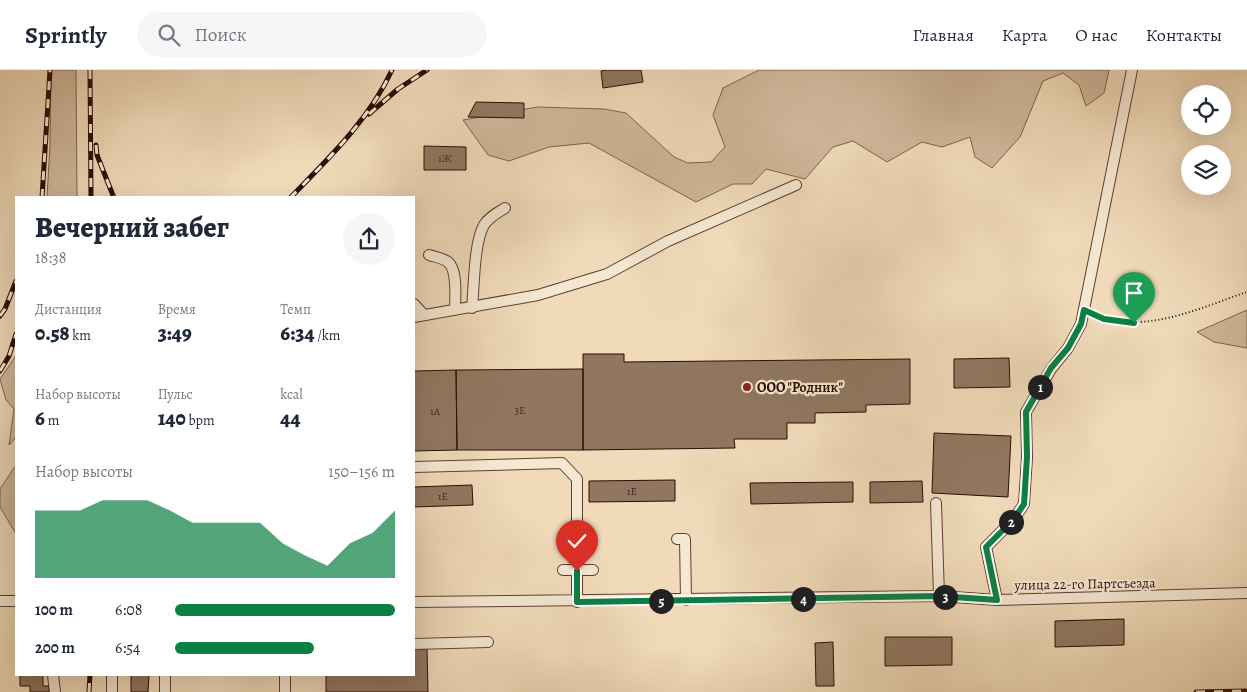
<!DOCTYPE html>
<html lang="ru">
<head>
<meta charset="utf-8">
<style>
	body { margin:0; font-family:Alegreya,serif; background:#f6f6f7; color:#1f2937; height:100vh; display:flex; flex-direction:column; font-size:19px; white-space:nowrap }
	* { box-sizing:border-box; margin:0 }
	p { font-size:16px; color:#747a83 }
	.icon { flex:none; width:28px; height:28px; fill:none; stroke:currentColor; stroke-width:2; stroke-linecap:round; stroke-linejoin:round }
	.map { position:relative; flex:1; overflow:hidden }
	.drawer { position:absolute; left:15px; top:126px; width:400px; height:480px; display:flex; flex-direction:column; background:#fff; border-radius:0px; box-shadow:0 5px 20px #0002 }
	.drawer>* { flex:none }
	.tools { position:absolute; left:1181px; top:15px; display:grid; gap:10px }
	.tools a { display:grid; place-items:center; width:50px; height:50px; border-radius:50%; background:#fff; box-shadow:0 5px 20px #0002; font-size:25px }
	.pin { position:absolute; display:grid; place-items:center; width:42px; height:42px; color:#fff; margin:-51px -21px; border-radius:50% 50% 50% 0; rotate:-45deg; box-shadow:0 0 5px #0007 }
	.pin .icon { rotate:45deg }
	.km { position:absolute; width:25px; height:25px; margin:-12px; border-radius:50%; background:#222; color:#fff; font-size:14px; line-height:25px; text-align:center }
	.round { display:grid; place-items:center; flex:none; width:52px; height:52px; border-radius:26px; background:#f6f6f7 }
	.overview { display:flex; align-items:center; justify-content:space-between; height:85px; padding:0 20px }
	h1 { font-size:28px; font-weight:800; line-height:38px }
	.figures { display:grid; grid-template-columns:repeat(3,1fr); gap:8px; height:85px; padding:5px 20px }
	.figures div { display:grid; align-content:center }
	.figures b { font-size:21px; font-weight:800 }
	.figures small { font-size:14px; font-weight:400 }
	.figures p { font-size:14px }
	.chart { height:140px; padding:10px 20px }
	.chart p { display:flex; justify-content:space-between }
	.chart svg { width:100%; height:90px; margin-top:5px; fill:#0b8043; opacity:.7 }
	ul { padding:0 20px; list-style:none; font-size:16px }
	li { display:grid; grid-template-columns:80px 60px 1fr; align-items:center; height:38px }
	li i { height:12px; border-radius:6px; background:#0b8043 }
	header { display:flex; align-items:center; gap:30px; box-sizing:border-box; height:70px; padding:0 25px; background:#fff; border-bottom:1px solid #e0e1e3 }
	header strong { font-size:24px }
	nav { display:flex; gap:28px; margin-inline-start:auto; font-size:18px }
	.search { width:350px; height:45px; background:#f6f6f7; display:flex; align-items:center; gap:12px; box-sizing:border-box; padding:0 18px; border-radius:28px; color:#747a83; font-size:19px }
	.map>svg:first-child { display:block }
	.green { fill:#cfb79a; stroke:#7d624e }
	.building { fill:#917761; stroke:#2b0c02 }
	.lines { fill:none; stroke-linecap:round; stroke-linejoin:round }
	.minor-casing { stroke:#5c4030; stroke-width:12 }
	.path { stroke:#2b0c02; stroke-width:2; stroke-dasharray:1 2.5; stroke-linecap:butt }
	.minor { stroke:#f5e7d2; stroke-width:10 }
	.rail-casing { stroke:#2b0c02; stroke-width:5 }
	.rail { stroke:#f5e7d2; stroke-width:3; stroke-dasharray:9; stroke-linecap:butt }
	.route-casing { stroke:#fff; stroke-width:10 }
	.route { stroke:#0b8043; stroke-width:6 }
	.poi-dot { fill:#8f2418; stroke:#f5e7d2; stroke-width:2 }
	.labels { text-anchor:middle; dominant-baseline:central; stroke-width:4.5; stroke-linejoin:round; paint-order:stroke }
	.number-label { font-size:11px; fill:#44271a }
	.poi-label { font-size:14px; font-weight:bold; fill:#2b0c02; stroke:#f5e7d2; text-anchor:start }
	.street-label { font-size:14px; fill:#2b0c02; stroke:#f5e7d2 }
</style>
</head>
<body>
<header>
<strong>Sprintly</strong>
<div class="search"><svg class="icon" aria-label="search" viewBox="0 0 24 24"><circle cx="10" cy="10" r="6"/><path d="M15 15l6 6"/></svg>Поиск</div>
<nav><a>Главная</a><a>Карта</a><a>О нас</a><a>Контакты</a></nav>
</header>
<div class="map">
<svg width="1247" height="622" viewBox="0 0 1247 622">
	<rect width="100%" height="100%" fill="#f0dab9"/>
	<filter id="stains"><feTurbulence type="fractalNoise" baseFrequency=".004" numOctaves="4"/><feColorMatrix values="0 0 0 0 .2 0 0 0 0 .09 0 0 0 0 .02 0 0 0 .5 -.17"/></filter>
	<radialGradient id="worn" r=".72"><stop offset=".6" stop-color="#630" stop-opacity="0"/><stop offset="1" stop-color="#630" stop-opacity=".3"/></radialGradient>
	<path class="green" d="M51,0H76L77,127H47L50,75Z
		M759,0H1109L1104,23L1086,36L1079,15L1063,3L1043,11L1020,67L992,98L975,87L970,67L942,77L922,72L887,92L853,71L833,77L805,109L766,99L752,114H733L696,132L589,73L549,77L509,91L488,85L463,50L537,37L604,39L626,43L674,87L688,93L711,92L725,77L713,45L723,18Z
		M1247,240V278L1214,272L1197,262Z
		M16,286V367L9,375L14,339L6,330L0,309Z
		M16,395V464L0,437V419Z"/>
	<path class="building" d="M607,0H641L643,12L603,18L601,1Z
		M476,32L524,33V48L468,47Z
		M424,76L466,77V100H424Z
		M583,284H624V292L910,289V334L866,335V342L815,343V353H787V369H734L735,378L583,380Z
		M1009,288L1010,317L954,318V289Z
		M583,299V380H457L456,300Z
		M456,300L457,380L414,381V301Z
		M934,363L1011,366L1008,427L932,423Z
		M675,410V431L589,432V411Z
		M922,411L923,432L870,433V412Z
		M853,412V432L751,434L750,413Z
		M472,415L473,435L414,437V417Z
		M1124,549V575L1055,577V551Z
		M885,567H952V595L885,596Z
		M833,572L834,616H816L815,573Z
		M414,579H427L428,622H326V605H414Z
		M20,605H43V616H49V622H30V616H20Z
		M131,605H149L148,622H131Z"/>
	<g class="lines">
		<g class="minor-casing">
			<path id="minor" d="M429,185C435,187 443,188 448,192C458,200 455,228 455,240
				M414,234L424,245
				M472,238C474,217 474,172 484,155C489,147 497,143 505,138
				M414,247L538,225L607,204L668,171L796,115
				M414,397L562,393L577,409V532
				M936,433L939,526
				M677,469H685L686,530
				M563,500H593
				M997,530L986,477L1014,449L1024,434L1027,387L1026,342L1051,299L1068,278L1081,254L1132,0
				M0,531H16
				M414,532L939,526L997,530L1247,523
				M414,574L488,572
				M53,605L55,622
				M112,605V622
				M165,622V605
				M285,622V605"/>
		</g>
		<path class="path" d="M1093,244C1143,266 1199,238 1247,222"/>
		<use href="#minor" class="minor"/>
		<g class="rail-casing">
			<path id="rail" d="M90,0L91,128
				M369,44L398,19L427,0
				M96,75L97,85L114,128
				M42,128L50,0
				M290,128C328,89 369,50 392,0
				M0,246L5,239L16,211
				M0,301L9,286L16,264
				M89,622L90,605
				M1196,622L1247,621"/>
		</g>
		<use href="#rail" class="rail"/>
	</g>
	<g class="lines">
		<g class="route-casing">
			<path id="route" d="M577,501V532L939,526L997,530L986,477L1014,449L1024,434L1027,387L1026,342L1051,298L1068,278L1081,254L1084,240L1104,249L1134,253"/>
		</g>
		<use href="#route" class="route"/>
	</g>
	<circle class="poi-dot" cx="747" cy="317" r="5"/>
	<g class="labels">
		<g class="number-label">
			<text x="445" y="88">1Ж</text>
			<text x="520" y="340">3Е</text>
			<text x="435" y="341">1А</text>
			<text x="632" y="421">1Е</text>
			<text x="443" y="426">1Е</text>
		</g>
		<g class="poi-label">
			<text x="757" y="317">ООО "Родник"</text>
		</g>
		<g class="street-label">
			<text transform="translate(1085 514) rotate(-1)">улица 22-го Партсъезда</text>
		</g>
	</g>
	<rect width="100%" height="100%" filter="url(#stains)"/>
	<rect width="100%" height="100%" fill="url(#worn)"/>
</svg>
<div class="tools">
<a><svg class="icon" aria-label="locate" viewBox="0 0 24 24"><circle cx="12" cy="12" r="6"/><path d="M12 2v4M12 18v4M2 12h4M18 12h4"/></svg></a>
<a><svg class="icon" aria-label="layers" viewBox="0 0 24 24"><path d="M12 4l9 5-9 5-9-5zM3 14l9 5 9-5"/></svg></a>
</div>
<div class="pin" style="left:1134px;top:253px;background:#1e9e55"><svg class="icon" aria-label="arrive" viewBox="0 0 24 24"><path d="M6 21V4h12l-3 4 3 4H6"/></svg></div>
<div class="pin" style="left:577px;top:501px;background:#d93025"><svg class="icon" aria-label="check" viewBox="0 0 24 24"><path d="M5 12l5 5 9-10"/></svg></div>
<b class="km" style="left:1040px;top:317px">1</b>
<b class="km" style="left:1011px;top:452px">2</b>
<b class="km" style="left:945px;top:527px">3</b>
<b class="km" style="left:803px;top:529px">4</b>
<b class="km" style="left:661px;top:531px">5</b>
<section class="drawer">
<div class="overview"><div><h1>Вечерний забег</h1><p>18:38</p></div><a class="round"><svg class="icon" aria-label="share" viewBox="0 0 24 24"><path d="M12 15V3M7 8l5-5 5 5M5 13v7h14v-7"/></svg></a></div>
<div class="figures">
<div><p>Дистанция</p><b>0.58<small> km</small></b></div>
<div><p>Время</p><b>3:49</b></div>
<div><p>Темп</p><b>6:34<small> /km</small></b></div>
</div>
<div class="figures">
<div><p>Набор высоты</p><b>6<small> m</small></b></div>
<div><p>Пульс</p><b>140<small> bpm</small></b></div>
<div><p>kcal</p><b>44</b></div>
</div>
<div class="chart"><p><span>Набор высоты</span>150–156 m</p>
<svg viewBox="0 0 160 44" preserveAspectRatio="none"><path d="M0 44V11L10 11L20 11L30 6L40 6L50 6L60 11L70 17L80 17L90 17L100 17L110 27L120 33L130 38L140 27L150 22L160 11V44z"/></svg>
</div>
<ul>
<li><b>100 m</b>6:08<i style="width:100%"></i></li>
<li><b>200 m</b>6:54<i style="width:63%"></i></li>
</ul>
</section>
</div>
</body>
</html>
